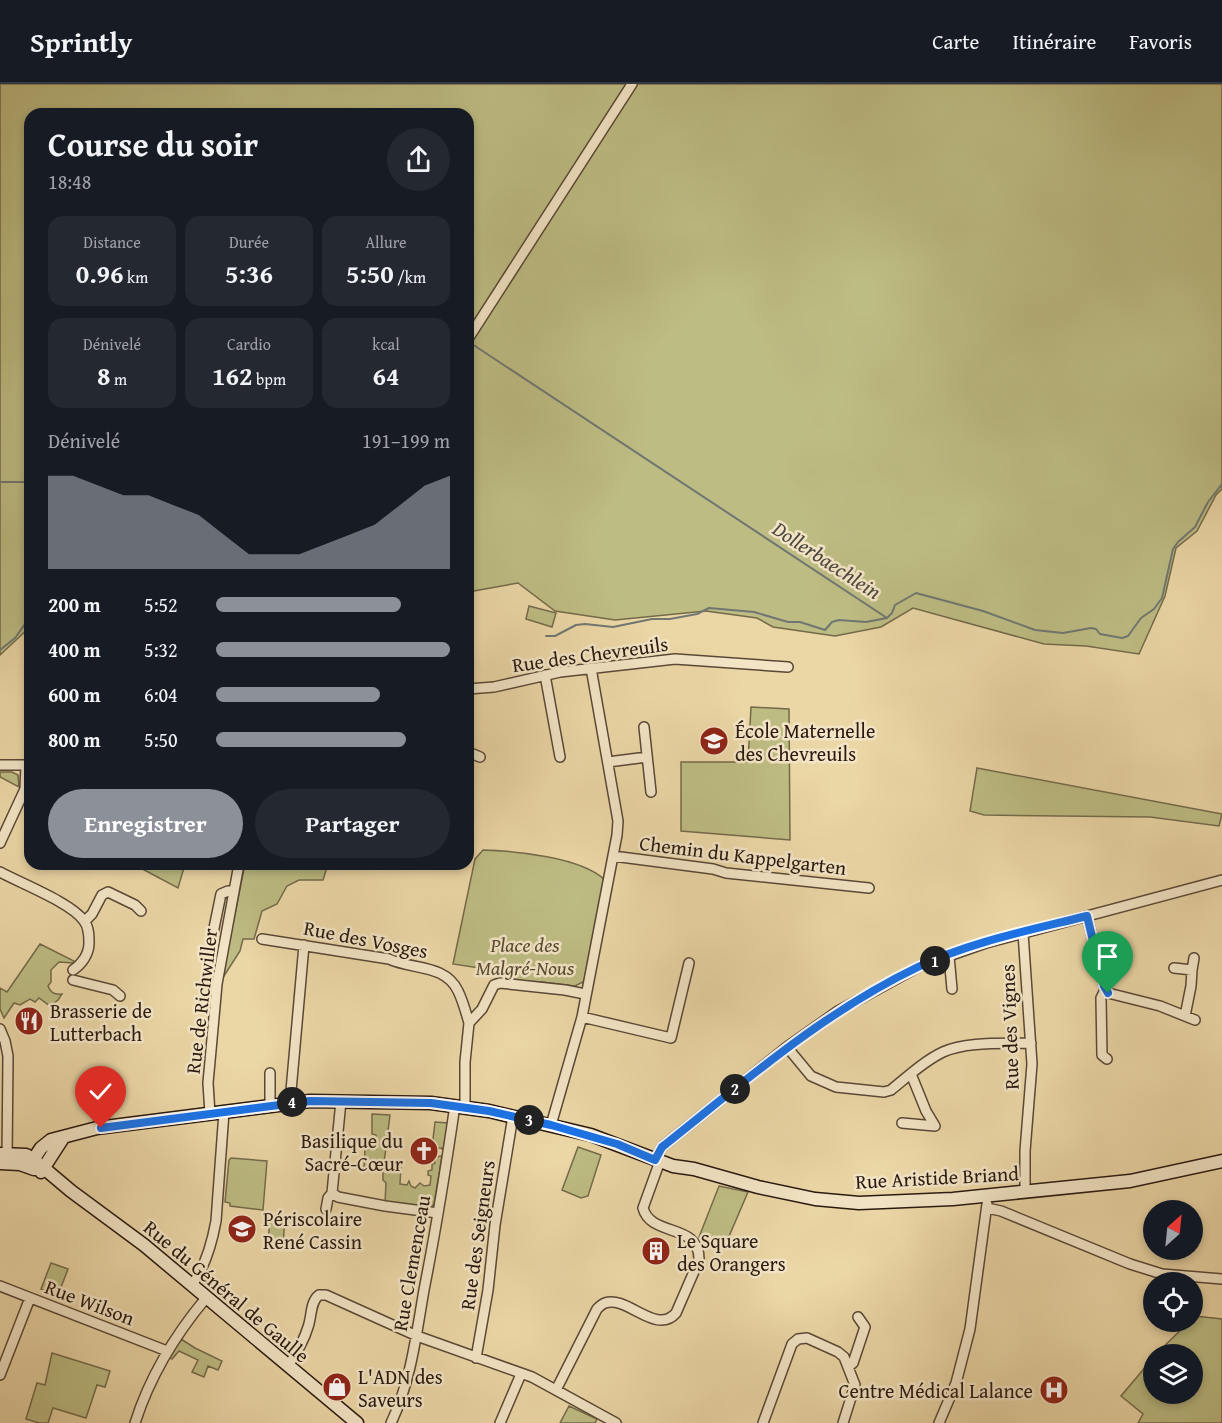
<!DOCTYPE html>
<html lang="fr">
<head>
<meta charset="utf-8">
<style>
	body { margin:0; font-family:"Gentium Book Plus",serif; background:#242831; color:#f1f3f6; height:100vh; display:flex; flex-direction:column; font-size:22px; white-space:nowrap }
	* { box-sizing:border-box; margin:0 }
	p { font-size:20px; color:#9ea1a6 }
	.icon { flex:none; width:33px; height:33px; fill:none; stroke:currentColor; stroke-width:2; stroke-linecap:round; stroke-linejoin:round }
	.map { position:relative; flex:1; overflow:hidden }
	.side { position:absolute; left:24px; top:24px; width:450px; height:762px; display:flex; flex-direction:column; background:#171b24; border-radius:18px; box-shadow:0 3px 9px #0003 }
	.side>* { flex:none }
	.needle { width:39px; rotate:27deg }
	.tools { position:absolute; left:1143px; top:1116px; display:grid; gap:12px }
	.tools a { display:grid; place-items:center; width:60px; height:60px; border-radius:50%; background:#171b24; box-shadow:0 3px 9px #0003; font-size:30px }
	.pin { position:absolute; display:grid; place-items:center; width:51px; height:51px; color:#fff; margin:-62px -26px; border-radius:50% 50% 50% 0; rotate:-45deg; box-shadow:0 0 6px #0007 }
	.pin .icon { rotate:45deg }
	.km { position:absolute; width:30px; height:30px; margin:-15px; border-radius:50%; background:#222; color:#fff; font-size:16px; line-height:30px; text-align:center }
	.round { display:grid; place-items:center; flex:none; width:63px; height:63px; border-radius:32px; background:#242831 }
	.summary { display:flex; align-items:center; justify-content:space-between; height:102px; padding:0 24px }
	h1 { font-size:33px; font-weight:600; line-height:45px }
	.metrics { display:grid; grid-template-columns:repeat(3,1fr); gap:9px; height:102px; padding:6px 24px }
	.metrics div { display:grid; align-content:center; border-radius:15px; background:#242831; text-align:center }
	.metrics b { font-size:26px; font-weight:600 }
	.metrics small { font-size:16px; font-weight:400 }
	.metrics p { font-size:16px }
	.chart { height:168px; padding:12px 24px }
	.chart p { display:flex; justify-content:space-between }
	.chart svg { width:100%; height:108px; margin-top:6px; fill:#8c9099; opacity:.7 }
	.primary-button { display:flex; gap:12px; margin-top:auto; padding:12px 24px }
	.primary-button a { flex:1; height:69px; border-radius:36px; background:#8c9099; color:#fff; font-size:24px; font-weight:600; line-height:69px; text-align:center }
	.primary-button a+a { background:#242831; color:#f1f3f6 }
	ul { padding:0 24px; list-style:none; font-size:20px }
	li { display:grid; grid-template-columns:96px 72px 1fr; align-items:center; height:45px }
	li i { height:15px; border-radius:8px; background:#8c9099 }
	header { display:flex; align-items:center; gap:36px; box-sizing:border-box; height:84px; padding:0 30px; background:#171b24; border-bottom:2px solid #363941 }
	header strong { font-size:28px }
	nav { display:flex; gap:33px; margin-inline-start:auto; font-size:21px }
	.map>svg:first-child { display:block }
	.green { fill:#bdbc83; stroke:#746a4a; stroke-width:1.5 }
	.lines { fill:none; stroke-linecap:round; stroke-linejoin:round }
	.stream { stroke:#707772; stroke-width:2 }
	.minor-casing { stroke:#5a4836; stroke-width:12 }
	.secondary-casing { stroke:#2a1910; stroke-width:15 }
	.minor { stroke:#f2e4c5; stroke-width:9 }
	.secondary { stroke:#f2e4c5; stroke-width:12 }
	.route-casing { stroke:#fff; stroke-width:12 }
	.route { stroke:#1a73e8; stroke-width:8 }
	.labels { text-anchor:middle; dominant-baseline:central; stroke-width:5; stroke-linejoin:round; paint-order:stroke }
	.street-label { font-size:20px; fill:#2a1910; stroke:#f2e4c5 }
	.poi-label { font-size:20px; fill:#2a1910; stroke:#f2e4c5; text-anchor:start }
	.park-label { font-size:20px; font-style:italic; fill:#564a32; stroke:#f2e4c5 }
	.water-label { font-size:21px; font-style:italic; fill:#4d4841; stroke:#f2e4c5 }
</style>
</head>
<body>
<header>
<strong>Sprintly</strong>
<nav><a>Carte</a><a>Itinéraire</a><a>Favoris</a></nav>
</header>
<div class="map">
<svg width="1222" height="1339" viewBox="0 0 1222 1339">
	<rect width="100%" height="100%" fill="#ebd6a6"/>
	<filter id="stains"><feTurbulence type="fractalNoise" baseFrequency=".00333" numOctaves="4"/><feColorMatrix values="0 0 0 0 .2 0 0 0 0 .09 0 0 0 0 .02 0 0 0 .5 -.17"/></filter>
	<radialGradient id="worn" r=".72"><stop offset=".6" stop-color="#630" stop-opacity="0"/><stop offset="1" stop-color="#630" stop-opacity=".3"/></radialGradient>
	<path class="green" d="M0,0H1222V405L1216,411L1197,447L1176,464L1165,512L1139,570L1086,562L1044,560L913,524L881,543L835,552L773,543L757,534L706,527L615,536L555,527L518,499L468,508V30H30V543L0,571Z
		M529,522L556,529L552,543L526,535Z
		M751,623L789,625L790,756L681,747V678H748Z
		M977,684L1222,730L1219,742L1150,733L984,731L970,727Z
		M0,688H12L18,691L19,703L0,693Z
		M483,766C515,767 581,773 605,796L585,897L575,902L542,898L502,896L492,886L453,880L475,775Z
		M133,780H185L178,804Z
		M245,780H328L323,796H299L287,802L277,820L262,827L254,855H243L240,867L222,895Z
		M40,860L74,877L73,879L59,878L51,886V898L48,902C50,908 55,911 62,910L58,916L50,922L39,914L35,918L30,915L20,921L14,919L4,934L0,925V904L7,908Z
		M372,1030L390,1031L384,1079L401,1081L400,1100L407,1101L409,1097L411,1102L415,1104L420,1099L424,1102L430,1101L431,1092L428,1091V1087L432,1086V1081L435,1079L433,1073L442,1072L434,1120L429,1125L385,1119L386,1099L383,1096V1087L364,1084L365,1065H376V1051L372,1050Z
		M435,1038L448,1039L443,1066L441,1064H432Z
		M578,1063L601,1071L588,1112L581,1114L562,1106Z
		M231,1074L267,1077L263,1126L230,1122V1119L225,1118L229,1076Z
		M719,1102L748,1108L727,1157L723,1156L721,1162L699,1153Z
		M270,1132L285,1133L283,1162L268,1161Z
		M51,1179L68,1185L58,1211L41,1205Z
		M1195,1232L1222,1235V1339H1138L1143,1330L1121,1312L1153,1274L1154,1310H1192V1270H1156L1189,1238H1192Z
		M181,1255L195,1264L222,1277L218,1286L208,1282L204,1293L192,1288L198,1276L179,1267L172,1275L169,1273Z
		M52,1269L110,1287L105,1303L97,1301L86,1334L53,1324L48,1339H39L26,1335L37,1299L45,1301Z
		M569,1322L597,1335L595,1339H560Z"/>
	<g class="lines">
		<path class="stream" d="M472,260L887,534
			M0,398H30
			M888,533L892,529L895,521L916,509L983,527L1035,546L1063,549L1091,544L1096,545L1100,550L1122,554L1128,552L1141,534L1154,525L1162,514L1173,465L1178,458L1195,443L1208,418L1222,400
			M546,552H555L576,541L585,540L613,543L652,535H670L697,530L709,524L754,528L788,538H800L825,546L832,538L839,536L866,538L887,534
			M0,566L15,554L30,533"/>
		<g class="minor-casing">
			<path id="minor" d="M468,255L632,0
				M545,591L560,673
				M468,605L494,603L560,588L675,575L788,583
				M644,643L651,708
				M468,668L480,673
				M608,678L647,673
				M0,681H30
				M0,759L25,705L26,681
				M613,772L713,785L726,789L869,804
				M0,788C20,799 72,819 84,837C89,843 89,852 89,859C89,870 82,880 73,886
				M1087,832L1104,902L1108,909L1160,922L1195,936
				M85,837L92,830L102,811L108,808L135,821L141,827
				M213,849L221,810L228,807L234,808
				M1023,849L1032,980L1025,1067V1108
				M262,855L389,875C413,886 445,880 458,907C463,917 466,929 469,939
				M949,872L952,905
				M1174,884L1192,886L1191,902L1185,932
				M1192,886L1194,874
				M73,896L113,906L120,912
				M1105,906L1101,914L1102,971L1107,975
				M582,933L671,954L689,879
				M0,945L5,957L8,972L7,1076
				M787,963L811,992L836,1003L884,1008L891,1006C907,993 924,977 943,968C967,957 1005,960 1031,959
				M290,1018L304,861
				M270,1021V989
				M465,1022V978L469,939L482,925L494,901L500,899L565,906L585,910
				M210,1030L208,999L217,900L239,780
				M902,1039L935,1042L926,1027L911,990
				M551,1041L582,933L617,751L618,737L591,584
				M655,1076L662,1063L787,963L838,927L920,882L986,859L1222,796
				M332,1109L338,1113L385,1122L438,1129
				M987,1124L1001,1127L1130,1180L1162,1190L1222,1195
				M326,1125L328,1114L332,1109L341,1017
				M192,1201C205,1183 212,1159 216,1137L224,1028
				M0,1202L167,1267
				M476,1274L488,1206L495,1141L513,1032
				M288,1282C296,1270 304,1257 308,1243C312,1232 310,1218 319,1211H326L417,1252L532,1293L616,1339
				M848,1283L853,1279L865,1243L858,1233
				M0,1291L30,1214
				M556,1306L597,1225C599,1223 602,1220 605,1219C627,1211 656,1252 676,1229L699,1176C700,1138 651,1154 643,1124L660,1077
				M135,1339C150,1292 175,1251 206,1214
				M391,1339C411,1297 416,1252 424,1206C436,1145 446,1083 455,1021
				M500,1339L521,1290
				M763,1339L792,1260L798,1255L807,1254L838,1268L844,1273L855,1301L843,1339
				M939,1339L956,1299L970,1245L987,1120"/>
		</g>
		<g class="secondary-casing">
			<path id="secondary" d="M0,1070L26,1071L33,1075L71,1107L144,1161L357,1339
				M0,1079L20,1080L34,1085
				M29,1082L41,1064L51,1056L97,1044L310,1017L431,1019L489,1027L591,1051L673,1082L694,1085L758,1103L815,1115L859,1119L953,1115L1130,1097L1222,1077
				M41,1088L63,1054"/>
		</g>
		<use href="#minor" class="minor"/>
		<use href="#secondary" class="secondary"/>
	</g>
	<g class="lines">
		<g class="route-casing">
			<path id="route" d="M101,1044L310,1017L431,1019L489,1027L551,1041L617,1060L655,1076L662,1063C744,998 822,929 918,883C970,858 1031,846 1087,832L1104,902L1108,909"/>
		</g>
		<use href="#route" class="route"/>
	</g>
	<defs>
		<g id="school-disc" transform="scale(1.5)"><circle r="9.5" fill="#8f2418" stroke="#f2e4c5"/><path d="M0-5L7-2L0 1L-7-2ZM-4 1L0 2.5L4 1V4Q0 6-4 4Z" fill="#fff"/></g>
		<g id="restaurant-disc" transform="scale(1.5)"><circle r="9.5" fill="#8f2418" stroke="#f2e4c5"/><path d="M-5-6h1v4h1v-4h1v4h1v-4h1v5L-1.5 .5V6h-2V.5L-5-1ZM5-6V6H3V1.5H1.5Q1.5-4 5-6Z" fill="#fff"/></g>
		<g id="church-disc" transform="scale(1.5)"><circle r="9.5" fill="#8f2418" stroke="#f2e4c5"/><path d="M-1.2-6h2.4v3.5h3.3v2.4h-3.3V6h-2.4V-.1h-3.3v-2.4h3.3Z" fill="#fff"/></g>
		<g id="building-disc" transform="scale(1.5)"><circle r="9.5" fill="#8f2418" stroke="#f2e4c5"/><path d="M-4-6H4V6H1V3H-1V6H-4ZM-2.5-4.3h1.7v1.8h-1.7ZM.8-4.3h1.7v1.8H.8ZM-2.5-1h1.7V.8h-1.7ZM.8-1h1.7V.8H.8Z" fill="#fff"/></g>
		<g id="shop-disc" transform="scale(1.5)"><circle r="9.5" fill="#8f2418" stroke="#f2e4c5"/><path d="M-5-2.5h2.3a2.7 3.5 0 0 1 5.4 0H5L5.5 6h-11ZM-1.5-2.5h3a1.5 2.3 0 0 0-3 0Z" fill="#fff"/></g>
		<g id="hospital-disc" transform="scale(1.5)"><circle r="9.5" fill="#8f2418" stroke="#f2e4c5"/><path d="M-5-5h3v3.5h4V-5h3V5h-3V1.5h-4V5h-3Z" fill="#fff"/></g>
	</defs>
	<g fill-rule="evenodd">
		<use href="#school-disc" x="714" y="657"/>
		<use href="#restaurant-disc" x="29" y="937"/>
		<use href="#church-disc" x="424" y="1067"/>
		<use href="#school-disc" x="242" y="1145"/>
		<use href="#building-disc" x="656" y="1167"/>
		<use href="#shop-disc" x="337" y="1303"/>
		<use href="#hospital-disc" x="1054" y="1306"/>
	</g>
	<g class="labels">
		<g class="street-label">
			<text transform="translate(590 570) rotate(-8)">Rue des Chevreuils</text>
			<text transform="translate(743 771) rotate(7)">Chemin du Kappelgarten</text>
			<text transform="translate(366 855) rotate(11)">Rue des Vosges</text>
			<text transform="translate(201 917) rotate(-83)">Rue de Richwiller</text>
			<text transform="translate(1009 943) rotate(-92)">Rue des Vignes</text>
			<text transform="translate(937 1093) rotate(-3)">Rue Aristide Briand</text>
			<text transform="translate(477 1151) rotate(-82)">Rue des Seigneurs</text>
			<text transform="translate(411 1179) rotate(-80)">Rue Clemenceau</text>
			<text transform="translate(227 1207) rotate(40)">Rue du Général de Gaulle</text>
			<text transform="translate(90 1218) rotate(21)">Rue Wilson</text>
		</g>
		<g class="poi-label">
			<text x="735" y="646">École Maternelle<tspan x="735" dy="23">des Chevreuils</tspan></text>
			<text x="50" y="926">Brasserie de<tspan x="50" dy="23">Lutterbach</tspan></text>
			<text x="403" y="1056" text-anchor="end">Basilique du<tspan x="403" dy="23">Sacré-Cœur</tspan></text>
			<text x="263" y="1134">Périscolaire<tspan x="263" dy="23">René Cassin</tspan></text>
			<text x="677" y="1156">Le Square<tspan x="677" dy="23">des Orangers</tspan></text>
			<text x="358" y="1292">L'ADN des<tspan x="358" dy="23">Saveurs</tspan></text>
			<text x="1033" y="1306" text-anchor="end">Centre Médical Lalance</text>
		</g>
		<g class="park-label">
			<text x="525" y="860">Place des<tspan x="525" dy="23">Malgré-Nous</tspan></text>
		</g>
		<g class="water-label">
			<text transform="translate(827 476) rotate(33)">Dollerbaechlein</text>
		</g>
	</g>
	<rect width="100%" height="100%" filter="url(#stains)"/>
	<rect width="100%" height="100%" fill="url(#worn)"/>
</svg>
<div class="tools">
<a><svg class="needle" viewBox="-14 -14 28 28"><path d="M0-13l5 13h-10z" fill="#e53935"/><path d="M0 13l5-13h-10z" fill="#9ea1a6"/></svg></a>
<a><svg class="icon" aria-label="locate" viewBox="0 0 24 24"><circle cx="12" cy="12" r="6"/><path d="M12 2v4M12 18v4M2 12h4M18 12h4"/></svg></a>
<a><svg class="icon" aria-label="layers" viewBox="0 0 24 24"><path d="M12 4l9 5-9 5-9-5zM3 14l9 5 9-5"/></svg></a>
</div>
<div class="pin" style="left:1108px;top:909px;background:#1e9e55"><svg class="icon" aria-label="arrive" viewBox="0 0 24 24"><path d="M6 21V4h12l-3 4 3 4H6"/></svg></div>
<div class="pin" style="left:101px;top:1044px;background:#d93025"><svg class="icon" aria-label="check" viewBox="0 0 24 24"><path d="M5 12l5 5 9-10"/></svg></div>
<b class="km" style="left:935px;top:877px">1</b>
<b class="km" style="left:735px;top:1005px">2</b>
<b class="km" style="left:529px;top:1036px">3</b>
<b class="km" style="left:292px;top:1018px">4</b>
<section class="side">
<div class="summary"><div><h1>Course du soir</h1><p>18:48</p></div><a class="round"><svg class="icon" aria-label="share" viewBox="0 0 24 24"><path d="M12 15V3M7 8l5-5 5 5M5 13v7h14v-7"/></svg></a></div>
<div class="metrics">
<div><p>Distance</p><b>0.96<small> km</small></b></div>
<div><p>Durée</p><b>5:36</b></div>
<div><p>Allure</p><b>5:50<small> /km</small></b></div>
</div>
<div class="metrics">
<div><p>Dénivelé</p><b>8<small> m</small></b></div>
<div><p>Cardio</p><b>162<small> bpm</small></b></div>
<div><p>kcal</p><b>64</b></div>
</div>
<div class="chart"><p><span>Dénivelé</span>191–199 m</p>
<svg viewBox="0 0 160 44" preserveAspectRatio="none"><path d="M0 44V6L10 6L20 10L30 14L40 14L50 18L60 22L70 30L80 38L90 38L100 38L110 34L120 30L130 26L140 18L150 10L160 6V44z"/></svg>
</div>
<ul>
<li><b>200 m</b>5:52<i style="width:79%"></i></li>
<li><b>400 m</b>5:32<i style="width:100%"></i></li>
<li><b>600 m</b>6:04<i style="width:70%"></i></li>
<li><b>800 m</b>5:50<i style="width:81%"></i></li>
</ul>
<div class="primary-button"><a>Enregistrer</a><a>Partager</a></div>
</section>
</div>
</body>
</html>
